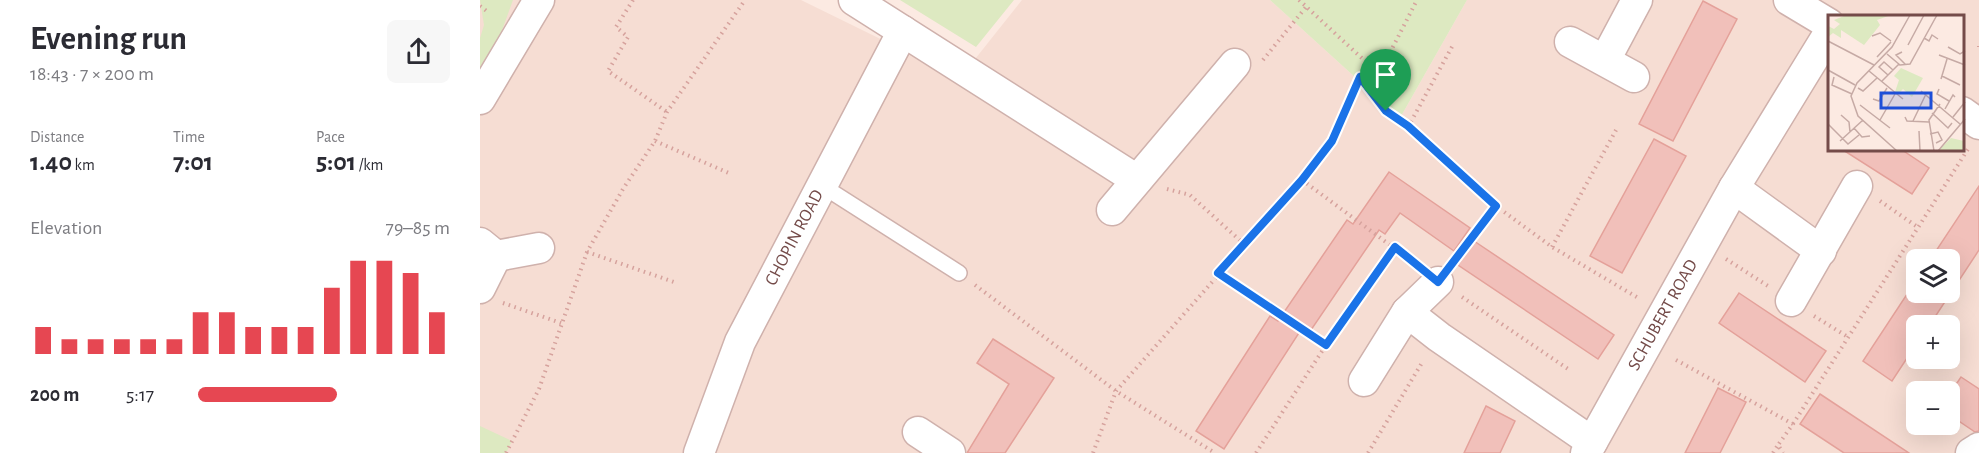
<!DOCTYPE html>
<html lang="en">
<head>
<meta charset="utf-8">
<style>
	body { margin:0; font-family:"Alegreya Sans",sans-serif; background:#f7f7f7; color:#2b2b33; height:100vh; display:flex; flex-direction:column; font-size:22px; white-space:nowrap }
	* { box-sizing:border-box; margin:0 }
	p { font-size:20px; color:#7c7c81 }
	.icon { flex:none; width:33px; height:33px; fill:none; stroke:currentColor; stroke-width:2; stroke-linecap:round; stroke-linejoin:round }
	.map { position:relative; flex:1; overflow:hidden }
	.drawer { display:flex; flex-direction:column; background:#fff; width:480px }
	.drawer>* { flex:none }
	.fabs { position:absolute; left:1426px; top:249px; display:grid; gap:12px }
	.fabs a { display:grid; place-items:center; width:54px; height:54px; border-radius:9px; background:#fff; box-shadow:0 6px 24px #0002; font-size:30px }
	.pin { position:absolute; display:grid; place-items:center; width:51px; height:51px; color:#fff; margin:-62px -26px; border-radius:50% 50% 50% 0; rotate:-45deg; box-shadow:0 0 6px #0007 }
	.pin .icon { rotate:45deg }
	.round { display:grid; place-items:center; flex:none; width:63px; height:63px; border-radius:9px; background:#f7f7f7 }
	.summary { display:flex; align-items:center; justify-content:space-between; height:102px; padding:0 30px }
	h1 { font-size:33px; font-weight:600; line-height:45px }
	.metrics { display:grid; grid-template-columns:repeat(3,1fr); gap:9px; height:102px; padding:6px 30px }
	.metrics div { display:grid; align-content:center }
	.metrics b { font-size:26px; font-weight:600 }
	.metrics small { font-size:16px; font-weight:400 }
	.metrics p { font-size:16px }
	.chart { height:168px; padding:12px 30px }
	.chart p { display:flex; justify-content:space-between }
	.chart svg { width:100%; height:108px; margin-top:6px; stroke:#e64752; stroke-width:6 }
	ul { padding:0 30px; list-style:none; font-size:20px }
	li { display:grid; grid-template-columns:96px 72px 1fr; align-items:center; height:45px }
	li i { height:15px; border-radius:8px; background:#e64752 }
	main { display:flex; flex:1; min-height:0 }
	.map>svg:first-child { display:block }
	.residential { fill:#f6ddd3; fill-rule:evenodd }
	.green { fill:#dde9c1 }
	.building { fill:#f1c0ba; stroke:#e4a19a; stroke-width:1.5 }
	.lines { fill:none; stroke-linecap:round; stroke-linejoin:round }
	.service-casing { stroke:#cfb1ac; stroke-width:18 }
	.minor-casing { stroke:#cfb1ac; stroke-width:33 }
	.path { stroke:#d6a29d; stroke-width:4; stroke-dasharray:1.5 4.5; stroke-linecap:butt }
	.service { stroke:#fff; stroke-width:15 }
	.minor { stroke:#fff; stroke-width:30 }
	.route-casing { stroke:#fff; stroke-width:12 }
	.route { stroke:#1a73e8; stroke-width:8 }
	.labels { text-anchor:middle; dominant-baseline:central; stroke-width:5; stroke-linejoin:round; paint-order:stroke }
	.street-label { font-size:18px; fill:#744b49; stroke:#ffefe8 }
	.inset-road { fill:none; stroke:#c6aaa5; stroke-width:1.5 }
	.view { fill:#1d4ed8; fill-opacity:0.15; stroke:#1d4ed8; stroke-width:3 }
	.inset-edge { fill:none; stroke:#744b49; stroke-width:3 }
</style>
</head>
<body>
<main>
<section class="drawer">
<div class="summary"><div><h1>Evening run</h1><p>18:43 · 7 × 200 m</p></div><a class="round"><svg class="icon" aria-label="share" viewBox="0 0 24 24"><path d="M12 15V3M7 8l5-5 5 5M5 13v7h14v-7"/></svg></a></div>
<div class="metrics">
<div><p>Distance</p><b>1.40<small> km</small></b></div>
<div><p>Time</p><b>7:01</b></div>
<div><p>Pace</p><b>5:01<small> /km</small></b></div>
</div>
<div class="chart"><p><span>Elevation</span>79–85 m</p>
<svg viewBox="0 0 160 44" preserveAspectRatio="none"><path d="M5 44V33M15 44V38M25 44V38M35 44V38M45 44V38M55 44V38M65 44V27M75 44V27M85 44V33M95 44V33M105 44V33M115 44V17M125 44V6M135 44V6M145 44V11M155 44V27"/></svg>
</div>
<ul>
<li><b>200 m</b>5:17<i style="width:55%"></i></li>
</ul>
</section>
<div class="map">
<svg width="1499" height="453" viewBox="0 0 1499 453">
	<rect width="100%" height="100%" fill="#fceae2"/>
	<path class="residential" d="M0,0H321L480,78L542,0H790L920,118L987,0H1499V453H0ZM1349,16H1482V150H1349ZM1437,260H1470V292H1437ZM1437,326H1470V358H1437ZM1437,392H1470V424H1437Z"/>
	<path class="green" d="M0,0H33L16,47L0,71V38L4,25Z
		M420,0H534L496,47Z
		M790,0H987L920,118Z
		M0,426L32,441L26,453H0Z"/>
	<path class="building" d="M1223,1L1257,19L1193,141L1159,124Z
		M1174,139L1206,156L1142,273L1110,256Z
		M1363,150H1422L1449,168L1432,194Z
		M909,172L990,228L974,251L920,213L905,234L899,230L831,330L824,325L744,449L716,431L790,316L798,321L867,220L873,224Z
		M1499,186V250L1449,326H1437V343L1412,381L1383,361L1437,279V292H1470V260H1450Z
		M994,241L1134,335L1118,359L978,265Z
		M1259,293L1346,351L1325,382L1239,323Z
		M513,339L574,378L525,453H487L529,384L497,363Z
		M1481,377L1499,389V431L1495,432L1470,415V393Z
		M1238,388L1266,402L1240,453H1205Z
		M1340,394L1429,453H1364L1320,424Z
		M1006,406L1035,421L1020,453H984Z"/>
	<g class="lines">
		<g class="service-casing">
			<path id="service" d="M341,185L479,273"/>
		</g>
		<g class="minor-casing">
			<g id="minor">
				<path d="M374,0L657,180"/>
				<path d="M1309,0L1349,24"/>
				<path d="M1090,42L1154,77"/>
				<path d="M1125,60L1157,0"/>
				<path d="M0,99L59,0"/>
				<path d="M1482,112L1499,124"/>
				<path d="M1254,188L1341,251"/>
				<path d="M632,210L755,64"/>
				<path d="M0,243L16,256L0,288"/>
				<path d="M16,256L59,248"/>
				<path d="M1311,301L1377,186"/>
				<path d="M927,312L959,337L1112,442"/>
				<path d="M884,381L927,312L958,282"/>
				<path d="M438,432L470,453"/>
				<path id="s1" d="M219,453L260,342L423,31"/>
				<path id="s2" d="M1106,453L1254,188L1349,33"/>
				<path d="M1491,453L1499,448"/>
			</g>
		</g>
		<path class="path" d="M153,0L136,27L148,37L128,71L187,112
			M819,0L899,74
			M0,6L8,12
			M1499,47V46
			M783,60L826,7
			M899,74L937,0
			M881,77L906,111L928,127L1016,206L1072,247L1160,299
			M881,77L898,74
			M928,127L973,45
			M175,141L251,174
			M822,180L937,265
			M687,189L710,195L765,245
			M1400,201L1439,228
			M1072,247L1136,130
			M107,252L197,283
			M975,259L1016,206
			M1246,259L1288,286
			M738,273L846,345
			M495,285L636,391L735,453
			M982,297L1091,371
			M23,303L81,323
			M1334,316L1368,337
			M1196,360L1313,424L1298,445L1303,453
			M1313,424L1488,149
			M26,453L59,389L107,252L143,189L175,141L187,112L265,0
			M613,453L636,391L822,180L852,141L881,77
			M776,453L846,345L915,247
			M888,453L943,361
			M1293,453L1298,445"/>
		<use href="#service" class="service"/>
		<use href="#minor" class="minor"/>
	</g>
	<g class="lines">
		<g class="route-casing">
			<path id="route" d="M880,77L906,111L928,126L1016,206L958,282L915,247L846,345L738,273L822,180L852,141Z"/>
		</g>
		<use href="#route" class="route"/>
	</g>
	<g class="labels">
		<g class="street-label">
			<text stroke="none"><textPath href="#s1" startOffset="236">CHOPIN ROAD</textPath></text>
			<text stroke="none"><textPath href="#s2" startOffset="158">SCHUBERT ROAD</textPath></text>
		</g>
	</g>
	<g transform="translate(1348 15)">
		<rect width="136" height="136" fill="#fceae2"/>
		<path d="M63,0L49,5L52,10L36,30L13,15V23L5,18L0,22V11L6,14L12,9L6,5L16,1ZM73,53L95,63L84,82L75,74L70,79L67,77L71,65L66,61ZM123,123L136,126V136H110Z" fill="#dde9c1"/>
		<path class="inset-road" d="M44,21L52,18L63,26M96,23L101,26L104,20L110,24M0,26L46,50M80,30L96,0M120,32L132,39L137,36M74,37L68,40L78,50M59,39L72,50L82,49L109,0M111,40L137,50M49,42L63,27M0,55L27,70M41,56L75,84M60,60L51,52L56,47L65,55M114,61L132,70M6,62L4,70L24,79M113,64L119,44M54,66L71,49M30,73L35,76L49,63M111,74L109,79L121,86M93,76L132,109M45,84L51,86L59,73M32,90L62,113M117,94L125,80L127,82M104,98L120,113L124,108M13,100L21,107L22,117M77,102L79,106L101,107M125,102L137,87M52,105L67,79M85,106L98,79M0,109L20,129L31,120M26,113L34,122L42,121M91,116L92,136M102,119L110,117L114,125L108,128M12,126L35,105M69,136L30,101L23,81L29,68L64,32L82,0M106,136L101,105L112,89M110,136L137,104"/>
		<path class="view" d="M53,78H103V93H53Z"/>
		<rect width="136" height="136" class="inset-edge"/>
	</g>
</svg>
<div class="fabs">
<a><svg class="icon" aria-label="layers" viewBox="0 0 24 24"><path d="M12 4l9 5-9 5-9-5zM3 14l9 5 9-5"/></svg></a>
<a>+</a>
<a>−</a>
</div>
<div class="pin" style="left:906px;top:111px;background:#1e9e55"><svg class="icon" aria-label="arrive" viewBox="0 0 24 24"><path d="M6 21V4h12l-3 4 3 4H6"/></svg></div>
</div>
</main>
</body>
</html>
